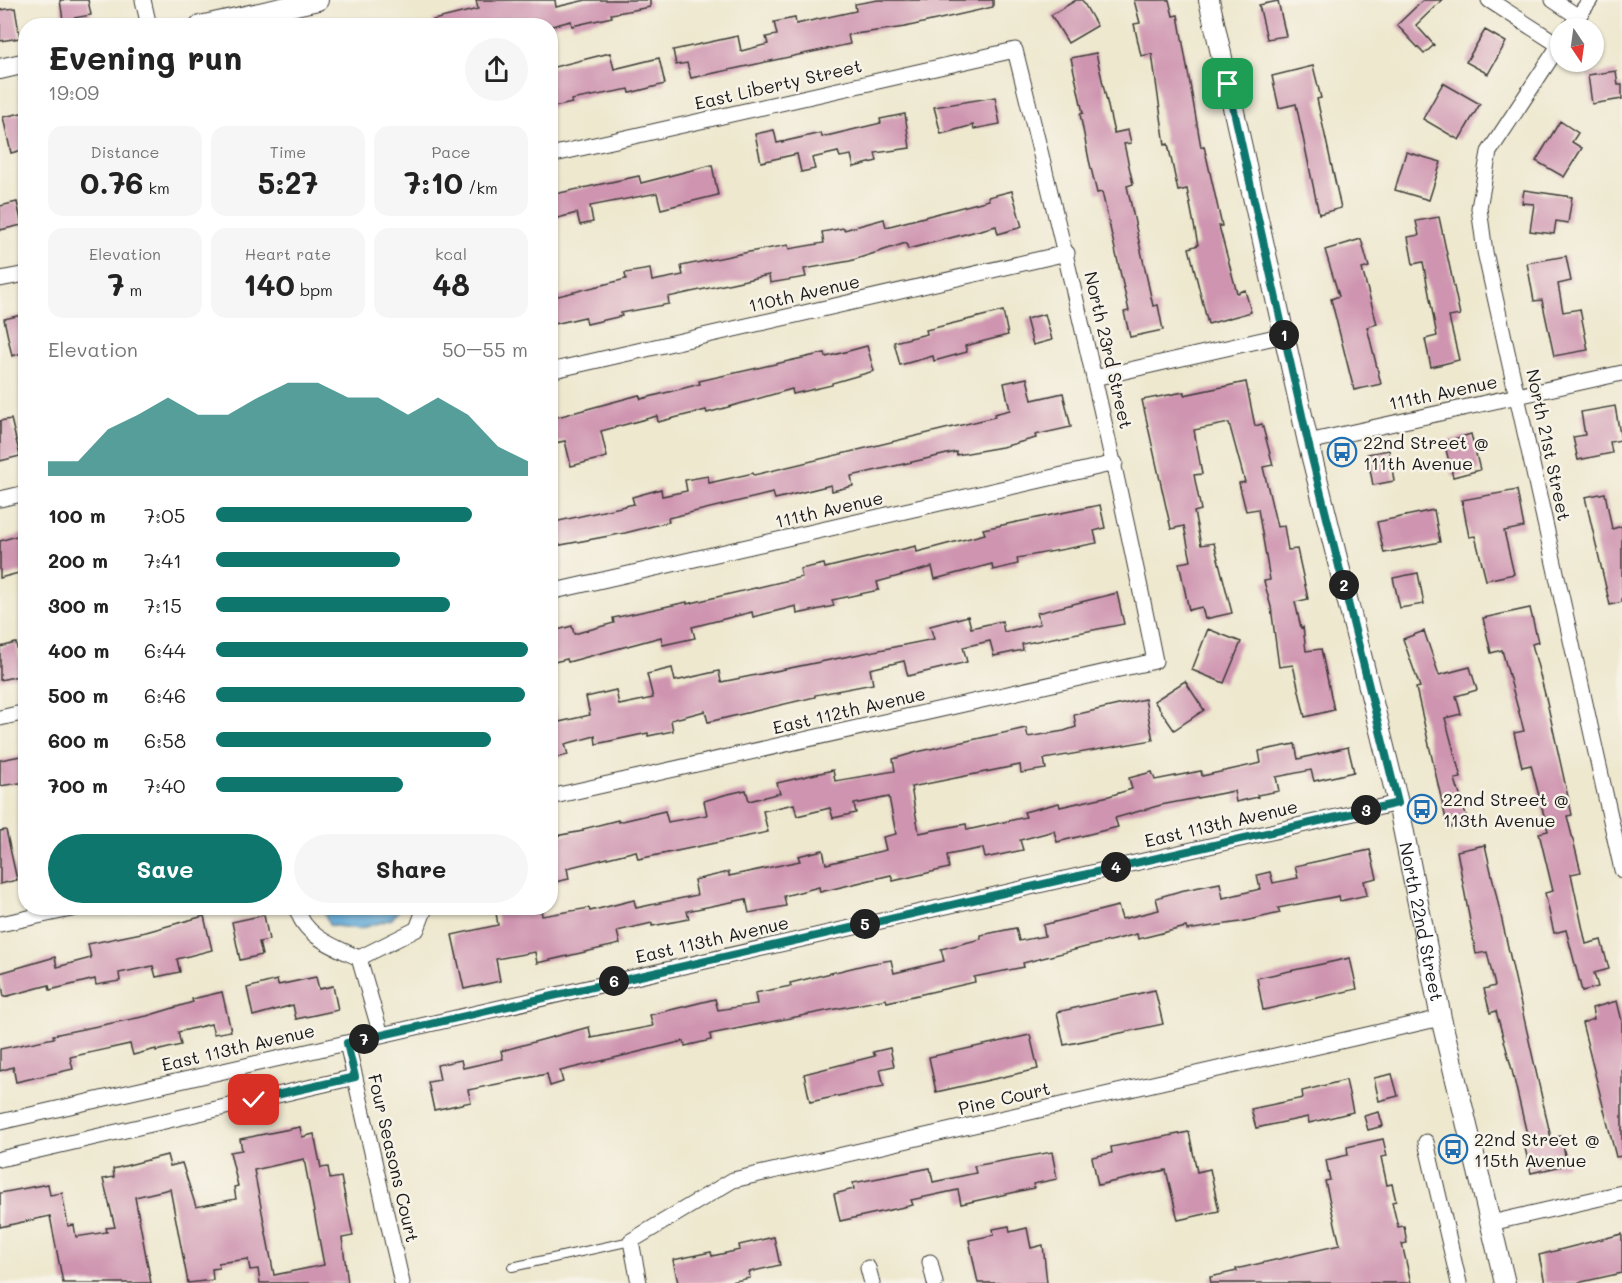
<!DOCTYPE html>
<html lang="en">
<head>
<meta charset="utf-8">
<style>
	body { margin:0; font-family:Mali,sans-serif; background:#f6f6f6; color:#222; height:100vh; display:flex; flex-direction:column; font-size:22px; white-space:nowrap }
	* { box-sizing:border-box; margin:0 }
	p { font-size:20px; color:#767676 }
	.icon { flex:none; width:33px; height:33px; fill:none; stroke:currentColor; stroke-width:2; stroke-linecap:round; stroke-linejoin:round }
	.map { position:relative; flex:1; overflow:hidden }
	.drawer { position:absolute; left:18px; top:18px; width:540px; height:897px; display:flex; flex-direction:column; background:#fff; border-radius:24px; box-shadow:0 2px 4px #0004 }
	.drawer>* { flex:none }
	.needle { width:39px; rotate:167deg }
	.controls { position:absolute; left:1550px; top:18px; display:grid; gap:12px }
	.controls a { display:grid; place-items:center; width:54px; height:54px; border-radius:50%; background:#fff; box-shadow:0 2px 4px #0004; font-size:30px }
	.pin { position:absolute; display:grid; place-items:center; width:51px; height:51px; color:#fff; margin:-26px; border-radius:12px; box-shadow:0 3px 9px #0006 }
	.km { position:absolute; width:30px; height:30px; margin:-15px; border-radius:50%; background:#222; color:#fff; font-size:16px; line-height:30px; text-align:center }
	.round { display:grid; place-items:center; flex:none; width:63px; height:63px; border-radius:32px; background:#f6f6f6 }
	.head { display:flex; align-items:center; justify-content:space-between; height:102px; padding:0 30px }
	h1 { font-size:33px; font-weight:700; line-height:45px }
	.stats { display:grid; grid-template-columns:repeat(3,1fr); gap:9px; height:102px; padding:6px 30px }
	.stats div { display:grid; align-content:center; border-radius:15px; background:#f6f6f6; text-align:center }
	.stats b { font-size:30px; font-weight:700 }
	.stats small { font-size:16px; font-weight:400 }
	.stats p { font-size:16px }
	.chart { height:168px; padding:12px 30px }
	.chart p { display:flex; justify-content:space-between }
	.chart svg { width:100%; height:108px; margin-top:6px; fill:#0f766e; opacity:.7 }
	.primary-button { display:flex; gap:12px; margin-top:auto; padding:12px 30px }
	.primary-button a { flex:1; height:69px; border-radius:36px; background:#0f766e; color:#fff; font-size:24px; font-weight:700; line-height:69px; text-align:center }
	.primary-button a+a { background:#f6f6f6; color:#222 }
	ul { padding:0 30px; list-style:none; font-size:20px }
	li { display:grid; grid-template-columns:96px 72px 1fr; align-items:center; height:45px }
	li i { height:15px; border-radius:8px; background:#0f766e }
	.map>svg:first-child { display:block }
	.water { fill:#5ca6d4; stroke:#3c6178; stroke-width:1.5 }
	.building { fill:#cf95b0; fill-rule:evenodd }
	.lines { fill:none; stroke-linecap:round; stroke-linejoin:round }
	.service-casing { stroke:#3c3b37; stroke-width:10 }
	.minor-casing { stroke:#3c3b37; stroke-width:17 }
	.tertiary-casing { stroke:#3c3b37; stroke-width:22 }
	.service { stroke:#fff; stroke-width:8 }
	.minor { stroke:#fff; stroke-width:15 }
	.tertiary { stroke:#fff; stroke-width:20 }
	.route-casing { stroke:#fff; stroke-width:12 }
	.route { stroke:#0f766e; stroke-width:8 }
	.labels { text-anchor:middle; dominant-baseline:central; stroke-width:5; stroke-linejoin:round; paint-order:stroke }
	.street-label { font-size:18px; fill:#1c1c1c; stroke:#f7f3e8 }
	.poi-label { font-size:18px; fill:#1c1c1c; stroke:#f7f3e8; text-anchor:start }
</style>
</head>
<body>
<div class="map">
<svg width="1622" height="1283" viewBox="0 0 1622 1283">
	<rect width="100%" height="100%" fill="#f7f3e8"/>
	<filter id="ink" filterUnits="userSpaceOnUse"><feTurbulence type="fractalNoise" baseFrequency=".0167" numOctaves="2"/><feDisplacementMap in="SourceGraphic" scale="12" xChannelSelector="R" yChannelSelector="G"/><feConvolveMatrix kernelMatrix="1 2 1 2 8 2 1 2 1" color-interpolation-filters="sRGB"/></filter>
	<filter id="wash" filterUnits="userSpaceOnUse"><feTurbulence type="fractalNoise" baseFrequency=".008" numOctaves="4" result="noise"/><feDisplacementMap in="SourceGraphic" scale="24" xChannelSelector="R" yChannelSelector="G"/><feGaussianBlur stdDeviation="1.35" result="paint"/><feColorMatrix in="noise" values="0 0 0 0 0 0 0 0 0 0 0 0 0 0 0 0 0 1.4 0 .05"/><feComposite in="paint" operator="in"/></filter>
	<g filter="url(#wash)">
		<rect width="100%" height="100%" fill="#eee8cf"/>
		<path class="water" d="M322,908H400L392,919L359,929L329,925Z"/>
		<g id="blocks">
			<path class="building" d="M60,0H88L91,15L63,20Z
				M476,0H555L556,7L586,0H650V7L611,14L612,17L572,26L571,21L552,26H434L433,20L478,9Z
				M878,0H993V7L905,27L848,35L850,44L691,78L687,63L676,65L673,50L738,36L741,51L768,44L766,37L777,35L774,22L795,18L796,24L856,11L855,4Z
				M1076,0H1082L1097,26L1068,43L1051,15Z
				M1134,0H1169L1173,16L1178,15L1201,147L1204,146L1222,226H1219L1237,293L1245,290L1251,312L1208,324L1189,248L1198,245L1187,189L1178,191L1168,144L1165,145L1152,54L1141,56L1134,24L1140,23Z
				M1423,0H1442L1416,25L1434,45L1424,54L1397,25Z
				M1278,1L1286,36L1267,39L1259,5Z
				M15,8L20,38L0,41V10Z
				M1485,30L1506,42L1488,74L1466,62Z
				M610,53L614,69L659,58L665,84L630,93L629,89L571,100L572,103L550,108V68Z
				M1096,53L1114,133L1128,130L1131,143L1124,144L1133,184L1127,186L1153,306L1158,305L1163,330L1130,337L1124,312L1129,311L1102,192L1097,193L1089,160L1080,114L1083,113L1071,58Z
				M1313,66L1321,98L1317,99L1341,208L1319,214L1296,104L1279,108L1272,76Z
				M1616,71L1618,85H1622V99L1592,104L1588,75Z
				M1443,83L1480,104L1459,140L1423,119Z
				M995,97L1000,124L974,129L973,125L941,134L934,107Z
				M26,112V149L11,153L3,117Z
				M905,114L910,148L875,153L877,161L854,167L851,155L840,157L838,152L812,158L815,169L801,172L797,154L761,162L755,134L774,130L777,143L821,133L822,137L881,123L880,119Z
				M1560,121L1578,133L1572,142L1582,148L1564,177L1536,161Z
				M1406,152L1441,162L1429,200L1395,190Z
				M712,165L718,195L661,209L657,193L590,206L593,222L580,225L577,213L550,220V195L639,176L641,183Z
				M1524,190L1572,197L1568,223L1556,221L1554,234L1530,231L1534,204L1522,203Z
				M1012,191L1022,227L998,234L996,226L908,249L906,243L850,261L804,269L806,277L770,283L769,275L668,297L669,304L621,313L622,316L587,324L585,317L550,325V298L626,279L625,273L650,269L652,281L683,275L681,266L749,252L788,245L789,249L824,243L822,232L844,228V230L884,219L886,227L989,200L988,197Z
				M17,202L22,225L0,230V206Z
				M1439,217L1460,315L1449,317L1459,360L1431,367L1425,339L1437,336L1423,262L1413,264L1408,237L1419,235L1416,221Z
				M1361,239L1369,267L1362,269L1377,324L1367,327L1381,384L1354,390L1331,299L1339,296L1325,250Z
				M1566,256L1571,281L1558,284L1563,312L1580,309L1588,350L1554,356L1542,300L1534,301L1527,263Z
				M1003,311L1008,335L965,346L967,352L934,361L933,356L900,365L894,342L927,334L926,330Z
				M26,314V352L12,356L4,319Z
				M1045,314L1052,340L1033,345L1026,319Z
				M867,346L874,371L832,383V385L793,394L792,389L707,413L706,410L658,422L657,416L601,431L607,457L571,466L565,441L550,444V419L639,395L641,399L700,384L699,381L825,353L826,357Z
				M1027,378L1032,400L1063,393L1071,427L1035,435L1036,438L1002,447L957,455L956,452L851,476L853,486L832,491L831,485L775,499L773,493L668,518L669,522L625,533L550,547V523L634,504L632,497L661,489L662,496L687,491L685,480L708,476L709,483L753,473L754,475L995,417L994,414L1010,410L1004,383Z
				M1246,382L1255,426L1262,424L1273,465L1263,467L1277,527L1284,526L1288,550L1297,549L1308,599L1295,602L1301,628L1303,627L1306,651L1321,649L1334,710L1305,717L1293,665L1279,667L1271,607L1264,581L1270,580L1258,509L1246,511L1239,483L1245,482L1229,423L1194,430L1202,474L1194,475L1201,510L1194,512L1201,545L1214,543L1232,613L1205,619L1202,607L1189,610L1179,563L1191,561L1184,526L1171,529L1142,400L1184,392V395Z
				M1615,406L1621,440L1610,442L1612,453L1578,460L1573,437L1585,435L1581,412Z
				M11,419L20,456L0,461V421Z
				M1471,434L1480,470L1453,477L1444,442Z
				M1389,450L1394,481L1373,485L1367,454Z
				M1517,490L1524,527L1504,531L1514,574L1486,580L1475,536L1469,537L1462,500Z
				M1605,493L1612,529L1622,526V602L1610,605L1585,497Z
				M1100,505L1105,528L1094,531L1097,543L1017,558L1018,564L993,570L992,564L935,579L932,567L877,582L879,590L832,600L834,606L797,614L796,606L753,617L752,612L692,627L695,638L663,645L661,637L568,662L567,659L550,663V632L572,626L574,634L614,623L613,618L687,602V604L802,577L800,569L824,564L825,568L916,546L917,552L985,534L983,529Z
				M1434,510L1440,542L1384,553L1377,522Z
				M26,533V571L0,578V541Z
				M1418,573L1424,604L1400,608L1393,578Z
				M1117,593L1124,624L1022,644L1023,650L994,656L990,641L963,647L967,662L908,676L904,661L870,669L873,684L815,695V697L708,722L705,711L671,720L673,731L648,736V733L596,744L595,736L565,744L568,755L550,759V709L555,708L559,722L590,715L586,697L616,690L619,705L653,698L647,674L672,668L675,681L719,671L721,682L934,639L930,626L968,616L971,628L1002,621L1004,632L1040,624L1037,613Z
				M1530,608L1538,642L1532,644L1547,702L1572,815L1567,816L1581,872L1571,874L1586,944L1601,940L1609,969L1594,973L1598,987L1582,991L1566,930L1554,933L1545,893L1553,891L1539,833L1548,831L1531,765L1522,767L1514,733L1524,731L1502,650L1491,653L1483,618Z
				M1208,629L1241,642L1224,683L1192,670Z
				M1424,631L1439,675L1470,667L1477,690L1456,696L1461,714L1445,718L1461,778L1455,779L1468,822L1448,828L1416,688L1420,687L1403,639Z
				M16,643L23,675L0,680V647Z
				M1185,681L1204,710L1174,730L1154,701Z
				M1145,699L1153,740L1044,759L1046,769L1021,773L1020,765L911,787L919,833L966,824L967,830L1026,817L1024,812L1059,803L1060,807L1109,796L1132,789L1129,778L1152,772L1155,780L1201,771L1202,776L1261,763L1259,751L1295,744L1298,759L1348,747L1354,772L1314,781L1311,770L1276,777L1279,791L1257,795L1258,797L1236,802L1234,791L1161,805L1115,818L1118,827L1057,842L1054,831L1020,840L1023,850L985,858L983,848L947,855L949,868L893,881L891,875L820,892L819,887L784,896L786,906L749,913L746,899L687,911L689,919L652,926V923L617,931L620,944L537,963L535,952L496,959L500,981L464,989L452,935L498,925L496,913L524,908H541L542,916L589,908L590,911L634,900L636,908L697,895L694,880L729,872V876L800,861L798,856L823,850L826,864L886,850L883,837L896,834L889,797L854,804L856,813L833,818L830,808L797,816L794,804L763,811L768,832L638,859L636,851L567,868L569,879L550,883V837L583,831V829L618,820V822L665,811L668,822L707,815L704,801L724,795L746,790L749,801L780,793L777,783L833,770L835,781L895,771L893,759L917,752L1026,728L1028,737L1064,731L1076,727L1074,715Z
				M26,755V782L0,786V760Z
				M6,830L17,880L0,884V831Z
				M1485,845L1551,1138L1561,1136L1567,1165L1531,1173L1524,1144L1529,1143L1511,1066L1496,1011L1490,1013L1484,989L1495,986L1487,952L1476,954L1457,851Z
				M1370,850L1377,878L1364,881L1367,895L1340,901L1339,896L1278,908L1280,913L1240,922L1187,930L1186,927L1138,939L1137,934L1023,963L1024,967L974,977L975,982L887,1002L886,999L710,1034L711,1040L685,1046L684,1041L560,1071L563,1082L550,1086L547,1074L468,1090L471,1102L434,1110L428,1082L440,1080L437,1065L461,1060L463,1068L503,1059L501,1051L589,1027L591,1038L653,1026L650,1015L715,999L718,1010L757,1004L755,993L791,986L790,983L868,964L891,960L894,973L944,961L941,949L981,939V935L1016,928L1019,941L1045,936L1043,925L1118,906L1122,919L1159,910L1156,898L1180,891L1220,883L1223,898L1260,889L1257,875L1270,872L1273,883L1298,878L1295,866Z
				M264,915L269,940L259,942L262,955L240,960L232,922Z
				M204,916L212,950L177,959L180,972L156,977L153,966L119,973L120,981L96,985L95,979L50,990L49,985L4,997L0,973L55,957L57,967L91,958L88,944L146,932Z
				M1350,958L1357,989L1263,1010L1257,978Z
				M316,977L319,989L333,986L338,1010L296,1019L293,1005L253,1016L247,988L277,980L278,985Z
				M1155,990L1163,1024L1064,1045L1057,1012Z
				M222,992L231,1031L214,1034L211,1024L178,1032L181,1045L156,1051V1049L133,1055L130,1044L70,1057L73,1069L16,1082L13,1067L0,1071V1049L54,1038L53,1035L147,1016L193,1002L192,999Z
				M1617,1001L1622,1021V1156L1616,1157L1582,1023L1594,1019L1592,1008Z
				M1030,1035L1038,1069L936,1092L929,1057Z
				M890,1048L894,1066L880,1069L884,1086L810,1102L804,1074L875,1056L873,1052Z
				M1392,1074L1398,1096L1379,1101L1374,1078Z
				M1346,1080L1353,1112L1309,1123L1308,1117L1256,1128L1251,1109L1303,1098L1302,1091Z
				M1379,1112L1383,1126L1368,1130L1364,1116Z
				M300,1127L302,1137L314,1134L321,1168L328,1167L330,1179L341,1177L353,1236L342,1238L348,1283H260L258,1269L250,1270L248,1259L218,1263L219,1268L212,1269L213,1280L188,1283L170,1189L135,1197L151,1283H63L50,1216L0,1227V1193L48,1184L50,1195L62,1193L68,1226L74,1225L76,1237L107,1232L106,1228L115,1227L103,1179L114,1177L113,1169L167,1155L170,1166L182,1163L196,1207L236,1199L234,1187L238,1186L230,1152L242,1150L240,1139ZM304,1159L324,1265L274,1275L254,1170Z
				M1189,1132L1197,1172L1210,1169L1219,1211L1178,1220L1166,1170L1098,1185L1092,1157L1112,1153L1111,1147Z
				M1383,1139L1387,1156L1381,1157L1387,1185L1392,1184L1396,1201L1392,1202L1398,1227L1404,1226L1407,1243L1402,1244L1411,1283H1211L1210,1277L1237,1271L1236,1269L1340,1245L1325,1181L1330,1180L1326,1160L1348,1155L1347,1147Z
				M1052,1152L1057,1179L1033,1184L1034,1188L961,1204L958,1190L911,1200L913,1205L840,1221L834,1194L854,1189L853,1183L930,1168L933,1182L976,1173L974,1166Z
				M1009,1226L1010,1232L1027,1228L1031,1248L1043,1245L1047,1283H978L969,1240L994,1235L993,1229Z
				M1622,1234V1273L1577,1283H1545L1539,1255Z
				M774,1237L780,1265L749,1272L750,1278L725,1283H678L673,1260L711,1252L712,1256L740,1250L739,1245Z"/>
		</g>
	</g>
	<g filter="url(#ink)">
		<use href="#blocks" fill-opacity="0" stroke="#3c3b37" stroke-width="1.5"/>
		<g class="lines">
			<g class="service-casing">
				<path id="service" d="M512,1267L631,1241"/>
			</g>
			<g class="minor-casing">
				<path id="minor" d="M143,0L149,26
					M1489,0L1559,45
					M1553,0L1577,16
					M1570,28L1590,0
					M1560,44L1489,152L1479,208L1485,252L1622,870
					M550,155L1015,50C1066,253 1114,456 1155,661L550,797
					M0,279L26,274
					M550,371L1067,253
					M1094,378L1284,335
					M1308,442L1622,373
					M0,499L26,493
					M550,592L1115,463
					M0,718L26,712
					M297,908C303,936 335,947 359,958L381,1035
					M0,924L76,908
					M359,958L417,929L425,908
					M347,1043L402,1283
					M0,1122L1398,803
					M1426,1142L1459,1283
					M0,1159L355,1077
					M1491,1223L1622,1193
					M930,1262L935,1283
					M868,1268L872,1283
					M639,1283L631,1241L733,1180L1441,1018"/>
			</g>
			<g class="tertiary-casing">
				<g id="tertiary">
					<path id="s1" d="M1209,0L1308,442L1398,803L1441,1018L1505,1283"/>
					<path d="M200,26L318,0"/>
					<path d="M0,69L26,63"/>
				</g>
			</g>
			<use href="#service" class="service"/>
			<use href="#minor" class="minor"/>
			<use href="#tertiary" class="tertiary"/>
		</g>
	</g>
	<g class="lines" filter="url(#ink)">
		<g class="route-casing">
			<path id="route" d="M254,1100L355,1077L347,1043L1398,803L1308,442L1228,84"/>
		</g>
		<use href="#route" class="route"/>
	</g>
	<defs>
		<g id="bus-ring" transform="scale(1.5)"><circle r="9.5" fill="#f7f3e8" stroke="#1f6fb2" stroke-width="1.5"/><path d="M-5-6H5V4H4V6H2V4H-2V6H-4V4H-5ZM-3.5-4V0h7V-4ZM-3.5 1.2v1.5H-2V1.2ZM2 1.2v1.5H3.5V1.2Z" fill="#1f6fb2"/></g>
	</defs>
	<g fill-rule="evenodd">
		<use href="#bus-ring" x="1342" y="452"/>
		<use href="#bus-ring" x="1422" y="809"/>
		<use href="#bus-ring" x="1453" y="1149"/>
	</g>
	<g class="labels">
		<g class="street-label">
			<text transform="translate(778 84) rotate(-13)">East Liberty Street</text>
			<text transform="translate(804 293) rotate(-13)">110th Avenue</text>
			<text transform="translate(1109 350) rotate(77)">North 23rd Street</text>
			<text transform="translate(1443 392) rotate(-12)">111th Avenue</text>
			<text transform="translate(1549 445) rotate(78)">North 21st Street</text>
			<text transform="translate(829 509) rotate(-13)">111th Avenue</text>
			<text transform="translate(849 710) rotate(-13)">East 112th Avenue</text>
			<text transform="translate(1221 823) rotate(-13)">East 113th Avenue</text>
			<text stroke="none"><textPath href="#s1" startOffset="946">North 22nd Street</textPath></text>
			<text transform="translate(712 939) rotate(-13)">East 113th Avenue</text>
			<text transform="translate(238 1047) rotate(-13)">East 113th Avenue</text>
			<text transform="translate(1004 1098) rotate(-13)">Pine Court</text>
			<text transform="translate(394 1158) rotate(77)">Four Seasons Court</text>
		</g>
		<g class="poi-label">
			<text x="1363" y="442">22nd Street @<tspan x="1363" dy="21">111th Avenue</tspan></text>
			<text x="1443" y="799">22nd Street @<tspan x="1443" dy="21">113th Avenue</tspan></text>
			<text x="1474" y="1139">22nd Street @<tspan x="1474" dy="21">115th Avenue</tspan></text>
		</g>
	</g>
</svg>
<div class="controls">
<a><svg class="needle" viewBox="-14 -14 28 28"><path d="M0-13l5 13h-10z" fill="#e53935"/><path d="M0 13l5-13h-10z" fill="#767676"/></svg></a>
</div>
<div class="pin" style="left:1228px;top:84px;background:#1e9e55"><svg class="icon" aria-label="arrive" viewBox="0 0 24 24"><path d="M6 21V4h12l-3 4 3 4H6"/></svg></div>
<div class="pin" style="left:254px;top:1100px;background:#d93025"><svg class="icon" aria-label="check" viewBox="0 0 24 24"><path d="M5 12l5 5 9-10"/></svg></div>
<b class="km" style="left:1284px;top:335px">1</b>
<b class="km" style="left:1344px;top:585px">2</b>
<b class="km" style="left:1366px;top:810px">3</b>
<b class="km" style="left:1116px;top:867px">4</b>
<b class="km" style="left:865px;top:924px">5</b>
<b class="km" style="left:614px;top:981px">6</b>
<b class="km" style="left:364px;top:1039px">7</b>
<section class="drawer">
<div class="head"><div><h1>Evening run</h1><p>19:09</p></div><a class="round"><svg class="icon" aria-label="share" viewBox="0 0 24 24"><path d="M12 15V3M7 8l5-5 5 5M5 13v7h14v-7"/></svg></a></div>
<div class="stats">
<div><p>Distance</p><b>0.76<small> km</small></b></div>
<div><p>Time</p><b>5:27</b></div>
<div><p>Pace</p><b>7:10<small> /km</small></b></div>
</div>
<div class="stats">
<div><p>Elevation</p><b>7<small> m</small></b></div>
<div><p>Heart rate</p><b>140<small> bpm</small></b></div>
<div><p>kcal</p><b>48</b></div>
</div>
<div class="chart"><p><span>Elevation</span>50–55 m</p>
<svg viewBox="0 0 160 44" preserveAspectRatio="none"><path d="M0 44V38L10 38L20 25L30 19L40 12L50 19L60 19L70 12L80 6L90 6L100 12L110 12L120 19L130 12L140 19L150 32L160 38V44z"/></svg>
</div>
<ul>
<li><b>100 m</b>7:05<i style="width:82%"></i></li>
<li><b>200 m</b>7:41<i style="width:59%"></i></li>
<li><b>300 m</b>7:15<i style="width:75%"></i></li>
<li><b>400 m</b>6:44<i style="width:100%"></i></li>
<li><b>500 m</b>6:46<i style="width:99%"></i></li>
<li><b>600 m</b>6:58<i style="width:88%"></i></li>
<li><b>700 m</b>7:40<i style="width:60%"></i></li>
</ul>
<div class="primary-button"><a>Save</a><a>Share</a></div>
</section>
</div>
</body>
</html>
